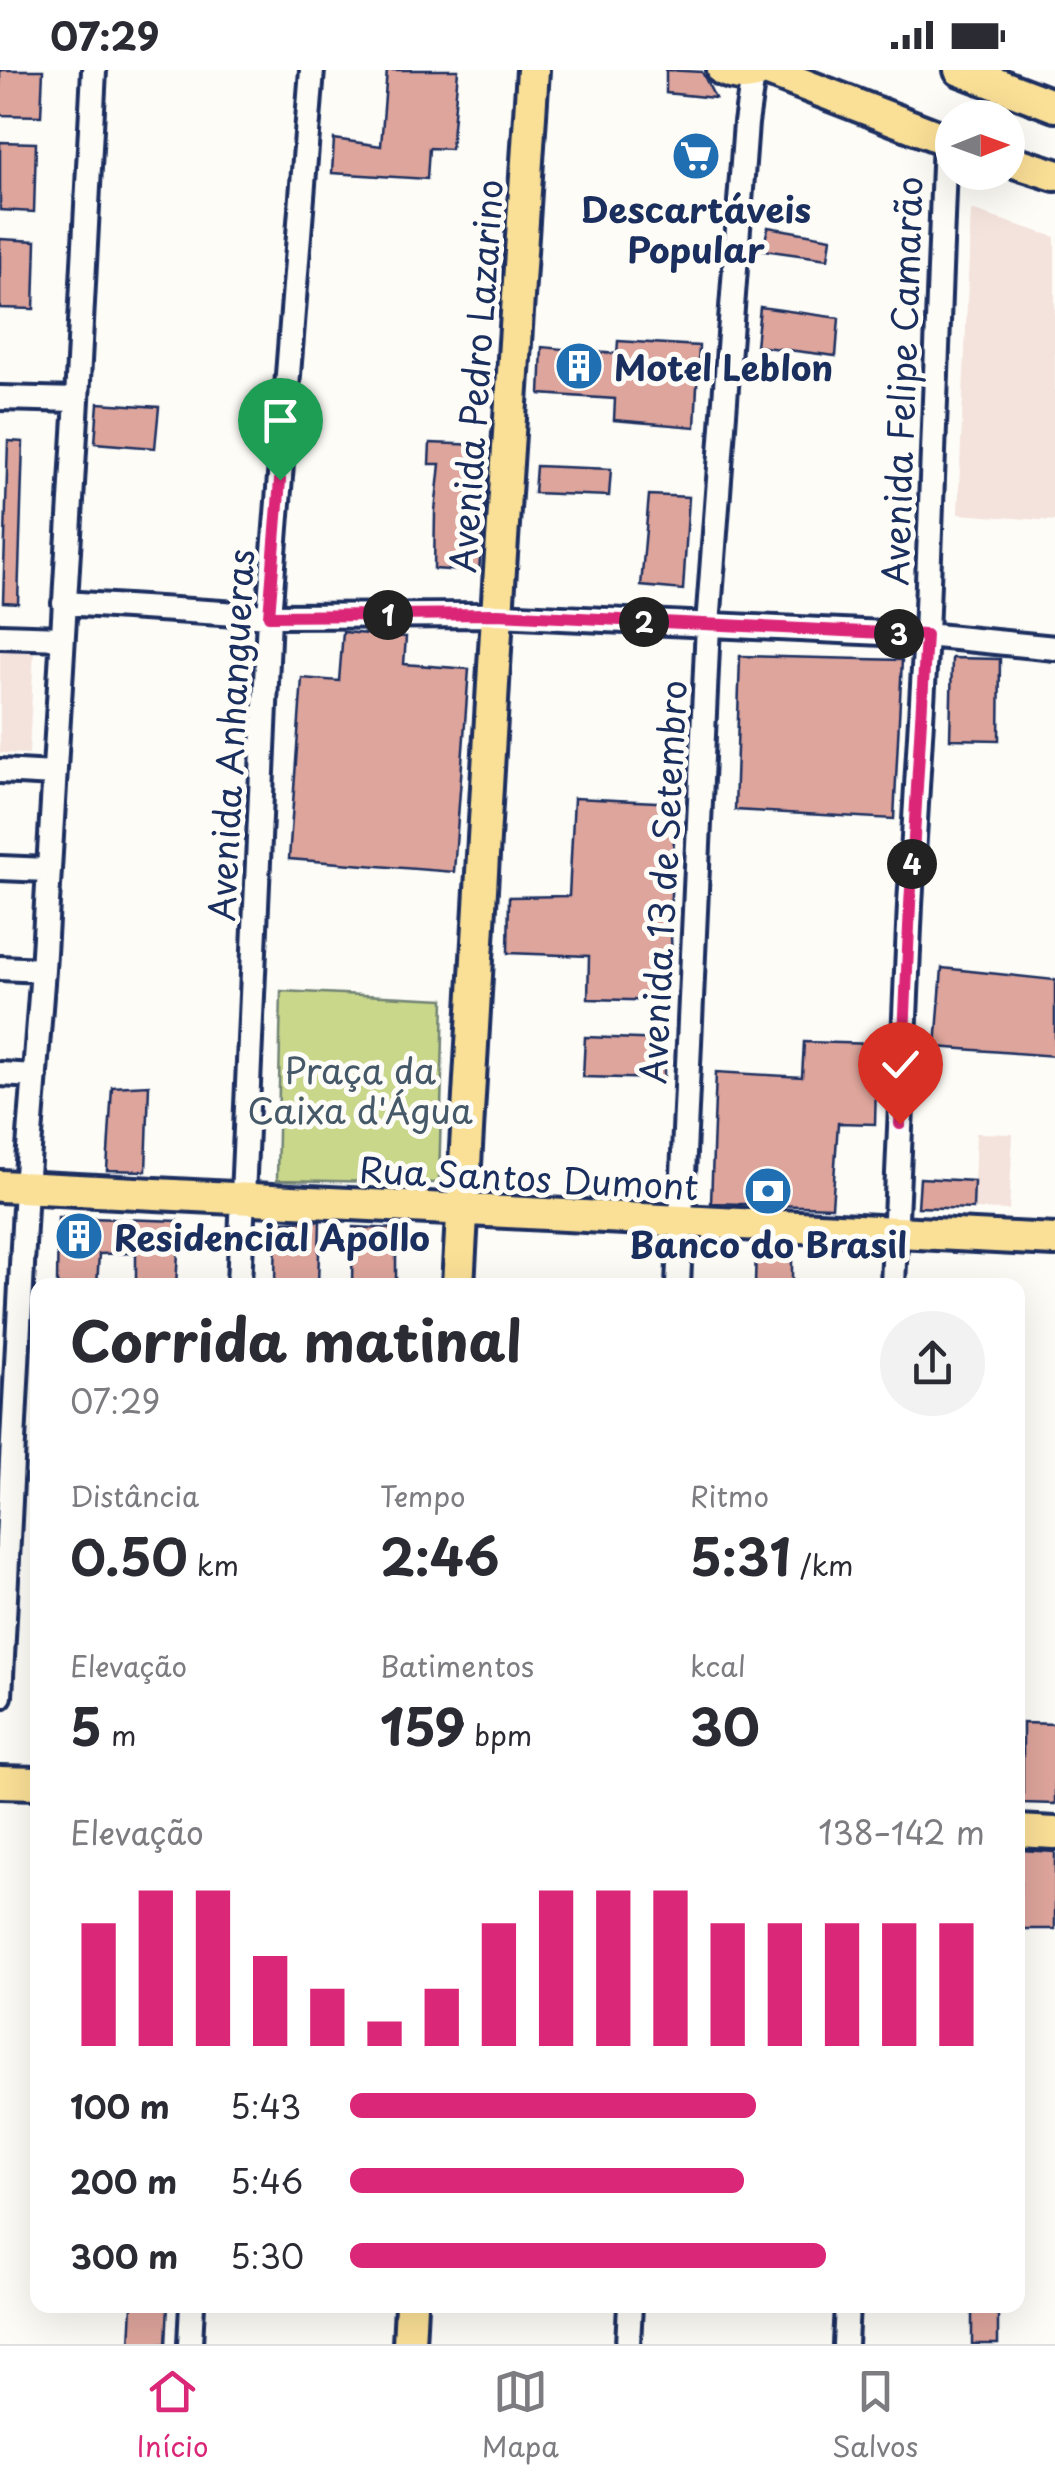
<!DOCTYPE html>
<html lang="pt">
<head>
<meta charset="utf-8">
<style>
	body { margin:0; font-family:"Playpen Sans",sans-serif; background:#f2f2f3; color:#2b2b33; height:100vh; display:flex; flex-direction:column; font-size:38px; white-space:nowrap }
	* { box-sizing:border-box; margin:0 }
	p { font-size:32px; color:#7c7c81 }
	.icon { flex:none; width:55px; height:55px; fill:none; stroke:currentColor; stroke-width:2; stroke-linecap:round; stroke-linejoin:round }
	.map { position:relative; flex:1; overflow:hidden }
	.side { position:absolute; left:30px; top:1208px; width:995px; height:1035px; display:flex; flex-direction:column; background:#fff; border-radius:20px; box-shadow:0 10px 40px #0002 }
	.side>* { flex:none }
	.needle { width:65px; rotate:89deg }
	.buttons { position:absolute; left:935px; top:30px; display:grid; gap:20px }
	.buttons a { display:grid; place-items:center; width:90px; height:90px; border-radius:50%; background:#fff; box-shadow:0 10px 40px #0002; font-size:50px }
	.pin { position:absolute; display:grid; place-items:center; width:85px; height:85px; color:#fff; margin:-102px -42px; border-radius:50% 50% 50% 0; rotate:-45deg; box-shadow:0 0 10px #0007 }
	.pin .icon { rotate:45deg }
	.km { position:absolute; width:50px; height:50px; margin:-25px; border-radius:50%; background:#222; color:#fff; font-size:28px; line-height:50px; text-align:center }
	.round { display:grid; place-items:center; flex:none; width:105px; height:105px; border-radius:52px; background:#f2f2f3 }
	.head { display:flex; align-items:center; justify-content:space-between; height:170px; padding:0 40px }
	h1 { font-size:55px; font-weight:700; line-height:75px }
	.metrics { display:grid; grid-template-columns:repeat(3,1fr); gap:15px; height:170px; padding:10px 40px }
	.metrics div { display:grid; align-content:center }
	.metrics b { font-size:50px; font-weight:700 }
	.metrics small { font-size:28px; font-weight:400 }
	.metrics p { font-size:28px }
	.chart { height:280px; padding:20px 40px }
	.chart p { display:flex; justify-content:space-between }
	.chart svg { width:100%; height:180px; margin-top:10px; stroke:#db2777; stroke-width:6 }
	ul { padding:0 40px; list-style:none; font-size:32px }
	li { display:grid; grid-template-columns:160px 120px 1fr; align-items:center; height:75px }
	li i { height:25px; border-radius:12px; background:#db2777 }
	.status { display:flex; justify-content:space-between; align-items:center; height:70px; padding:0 50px; background:#fff; direction:ltr }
	.status svg { height:28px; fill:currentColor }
	.menu { display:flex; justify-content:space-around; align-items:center; height:140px; border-top:2px solid #e1e1e2; background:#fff; font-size:28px; color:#7c7c81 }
	.menu a { display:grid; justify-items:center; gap:5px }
	.menu .current { color:#db2777 }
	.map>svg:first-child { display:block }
	.built { fill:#f4e2dc }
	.green { fill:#c8d78a; stroke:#728374; stroke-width:2.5 }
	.building { fill:#dea59c; stroke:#1b2f5e; stroke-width:2.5 }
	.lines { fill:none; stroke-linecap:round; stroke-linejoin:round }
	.minor-casing { stroke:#1b2f5e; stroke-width:30 }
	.major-casing { stroke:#1b2f5e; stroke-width:38 }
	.minor { stroke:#fdfcf7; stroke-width:22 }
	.major { stroke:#fadf96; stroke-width:30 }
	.route-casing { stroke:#fff; stroke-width:20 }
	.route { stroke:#db2777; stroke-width:12 }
	.labels { text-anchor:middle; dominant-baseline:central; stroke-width:10; stroke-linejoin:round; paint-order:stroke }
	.poi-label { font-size:35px; font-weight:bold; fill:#1b2f5e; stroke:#fdfcf7 }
	.street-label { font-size:35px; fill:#1b2f5e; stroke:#fdfcf7 }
	.park-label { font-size:35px; fill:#465969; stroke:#fdfcf7 }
</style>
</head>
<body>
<div class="status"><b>07:29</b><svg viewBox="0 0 49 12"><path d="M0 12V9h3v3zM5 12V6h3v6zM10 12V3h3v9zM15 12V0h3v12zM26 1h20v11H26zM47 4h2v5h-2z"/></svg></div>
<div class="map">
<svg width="1055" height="2274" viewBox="0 0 1055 2274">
	<rect width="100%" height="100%" fill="#fdfcf7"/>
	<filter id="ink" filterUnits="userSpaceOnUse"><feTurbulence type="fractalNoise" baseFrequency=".01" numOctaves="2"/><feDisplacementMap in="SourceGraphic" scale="20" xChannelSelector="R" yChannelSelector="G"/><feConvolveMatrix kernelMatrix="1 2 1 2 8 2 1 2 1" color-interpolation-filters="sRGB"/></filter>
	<g filter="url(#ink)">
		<path class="built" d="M971,140L1055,167V451L958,444Z
			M0,577L34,578L29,684L0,683Z
			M976,1063L1013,1064L1009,1140L973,1139Z"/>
		<path class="green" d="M281,921L444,929L439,1113L277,1110Z"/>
		<path class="building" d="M0,0H43L41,46L0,45Z
			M387,0H458L451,79L429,78L427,109L332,103L334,69L381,76Z
			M666,0L702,2L715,28L666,23Z
			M0,72L36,73L34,142L0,140Z
			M768,157L831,168L828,189L763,180Z
			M0,169L36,171L34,239L0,238Z
			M760,237L839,248L836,286L756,276Z
			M618,271L699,276L695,357L614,350L615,329L540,324L542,277L617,284Z
			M98,333L159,337L155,378L95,373Z
			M8,371L23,372L18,533L3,532Z
			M430,373L480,375L477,416H486L479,502L434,499L435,441L440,394H429Z
			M536,396L611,399L609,426L534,423Z
			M649,425L689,427L683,520L641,516Z
			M343,562L406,567L404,594L469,599L454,802L289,789L302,608L339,611Z
			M740,586L902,590L894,749L735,740Z
			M952,588L1000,589L999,670L950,669Z
			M574,728L676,733L670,843L672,889H668V931L588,929L589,886L508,883L509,827L569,826Z
			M942,898L1055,910V986L936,977Z
			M585,967L664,970V1009L583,1007Z
			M804,972L877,974L875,1054L838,1053L832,1137L711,1133L716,1002L802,1007Z
			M149,1015L146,1101L107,1100L112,1017Z
			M920,1108L974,1111L973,1139L918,1137Z
			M58,1147L180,1151L176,1215H136V1183L99,1184L97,1215H57Z
			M320,1151L318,1215H275L276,1152Z
			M353,1157L396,1159V1215H352Z
			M756,1175L792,1177V1215H755Z
			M1023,1653L1055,1654V1734L1023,1733Z
			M1021,1780L1055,1782V1859H1019Z
			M132,2235H168L166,2274H130Z
			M972,2239L998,2241V2274H972Z"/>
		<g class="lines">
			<g class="minor-casing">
				<path id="minor" d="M0,328L77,330
					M64,533L269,546L497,545L926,565L1055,578
					M0,566L62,568
					M0,701L54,704
					M0,798L48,800
					M0,898L43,900
					M0,1004L35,1006
					M239,1215L269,546L312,0
					M678,1215L708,555L746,53L753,5
					M893,1215L910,835L926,565L945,69
					M0,1626L26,1117L43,900L77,330L94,0
					M190,2274L192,2235
					M628,2274L630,2235
					M845,2274L847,2235"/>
			</g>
			<g class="major-casing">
				<path id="major" d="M723,0C737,7 749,7 764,0
					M766,0L952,72
					M960,0L1055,36
					M1008,90L1055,105
					M0,1116L1055,1170
					M458,1215L497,545L533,0
					M0,1712L38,1713
					M1018,1761L1055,1763
					M409,2274L411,2235"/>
			</g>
			<use href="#minor" class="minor"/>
			<use href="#major" class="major"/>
		</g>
	</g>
	<g class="lines" filter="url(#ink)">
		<g class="route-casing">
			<path id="route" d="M280,410L269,546L498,544L926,565L910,835L900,1054"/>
		</g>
		<use href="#route" class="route"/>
	</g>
	<defs>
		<g id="supermarket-disc" transform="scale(2.5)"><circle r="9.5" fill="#1f6fb2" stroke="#fdfcf7"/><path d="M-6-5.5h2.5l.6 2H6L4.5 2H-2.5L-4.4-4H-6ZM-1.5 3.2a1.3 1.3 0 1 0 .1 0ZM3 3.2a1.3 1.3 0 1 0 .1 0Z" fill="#fff"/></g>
		<g id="building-disc" transform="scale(2.5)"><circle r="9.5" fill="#1f6fb2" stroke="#fdfcf7"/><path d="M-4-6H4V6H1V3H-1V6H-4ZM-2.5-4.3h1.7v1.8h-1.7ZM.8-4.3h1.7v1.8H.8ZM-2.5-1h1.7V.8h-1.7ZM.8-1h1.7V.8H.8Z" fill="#fff"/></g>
		<g id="bank-disc" transform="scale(2.5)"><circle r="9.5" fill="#1f6fb2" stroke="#fdfcf7"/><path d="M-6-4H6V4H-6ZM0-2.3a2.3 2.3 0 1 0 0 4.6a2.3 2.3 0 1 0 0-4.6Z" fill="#fff"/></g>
	</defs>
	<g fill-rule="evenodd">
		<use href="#supermarket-disc" x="696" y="86"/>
		<use href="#building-disc" x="579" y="296"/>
		<use href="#bank-disc" x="768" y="1121"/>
		<use href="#building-disc" x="79" y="1166"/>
	</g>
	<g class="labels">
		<g class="poi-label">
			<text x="696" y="138">Descartáveis<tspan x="696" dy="40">Popular</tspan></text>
			<text x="614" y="296" text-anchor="start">Motel Leblon</text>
			<text x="114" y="1166" text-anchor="start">Residencial Apollo</text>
			<text x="768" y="1173">Banco do Brasil</text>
		</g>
		<g class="street-label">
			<text transform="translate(475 306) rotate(-86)">Avenida Pedro Lazarino</text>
			<text transform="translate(901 311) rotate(-88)">Avenida Felipe Camarão</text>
			<text transform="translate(230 665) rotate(-87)">Avenida Anhangueras</text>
			<text transform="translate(662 812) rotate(-87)">Avenida 13 de Setembro</text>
			<text transform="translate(529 1107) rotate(3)">Rua Santos Dumont</text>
		</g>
		<g class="park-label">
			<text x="360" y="999">Praça da<tspan x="360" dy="40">Caixa d'Água</tspan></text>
		</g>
	</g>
</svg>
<div class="buttons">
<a><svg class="needle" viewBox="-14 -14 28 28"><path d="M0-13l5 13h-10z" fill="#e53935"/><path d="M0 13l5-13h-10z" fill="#7c7c81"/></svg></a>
</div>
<div class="pin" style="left:280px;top:410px;background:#1e9e55"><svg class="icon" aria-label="arrive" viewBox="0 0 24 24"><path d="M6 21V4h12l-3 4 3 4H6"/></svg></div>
<div class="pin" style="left:900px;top:1054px;background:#d93025"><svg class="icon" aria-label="check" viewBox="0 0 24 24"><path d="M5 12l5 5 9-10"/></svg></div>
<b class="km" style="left:388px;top:545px">1</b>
<b class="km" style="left:644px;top:552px">2</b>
<b class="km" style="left:899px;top:564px">3</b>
<b class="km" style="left:912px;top:794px">4</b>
<section class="side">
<div class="head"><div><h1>Corrida matinal</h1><p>07:29</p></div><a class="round"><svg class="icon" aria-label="share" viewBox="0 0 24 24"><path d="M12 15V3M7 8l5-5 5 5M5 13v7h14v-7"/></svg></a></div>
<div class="metrics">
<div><p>Distância</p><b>0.50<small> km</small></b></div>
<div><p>Tempo</p><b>2:46</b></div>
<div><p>Ritmo</p><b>5:31<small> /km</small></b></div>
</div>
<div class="metrics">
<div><p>Elevação</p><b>5<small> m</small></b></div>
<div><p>Batimentos</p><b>159<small> bpm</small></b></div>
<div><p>kcal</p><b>30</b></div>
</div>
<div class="chart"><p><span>Elevação</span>138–142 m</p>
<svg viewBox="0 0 160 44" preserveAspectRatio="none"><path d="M5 44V14M15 44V6M25 44V6M35 44V22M45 44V30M55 44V38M65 44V30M75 44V14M85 44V6M95 44V6M105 44V6M115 44V14M125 44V14M135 44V14M145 44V14M155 44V14"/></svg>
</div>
<ul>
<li><b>100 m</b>5:43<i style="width:64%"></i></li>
<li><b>200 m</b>5:46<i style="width:62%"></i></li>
<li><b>300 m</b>5:30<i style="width:75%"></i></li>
</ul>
</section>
</div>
<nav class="menu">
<a class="current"><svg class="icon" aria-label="home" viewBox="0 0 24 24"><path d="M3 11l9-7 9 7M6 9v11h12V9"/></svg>Início</a>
<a><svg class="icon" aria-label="map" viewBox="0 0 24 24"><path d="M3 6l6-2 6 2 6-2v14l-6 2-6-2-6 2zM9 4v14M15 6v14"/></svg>Mapa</a>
<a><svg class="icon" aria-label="saved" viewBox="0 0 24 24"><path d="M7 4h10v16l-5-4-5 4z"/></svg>Salvos</a>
</nav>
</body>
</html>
